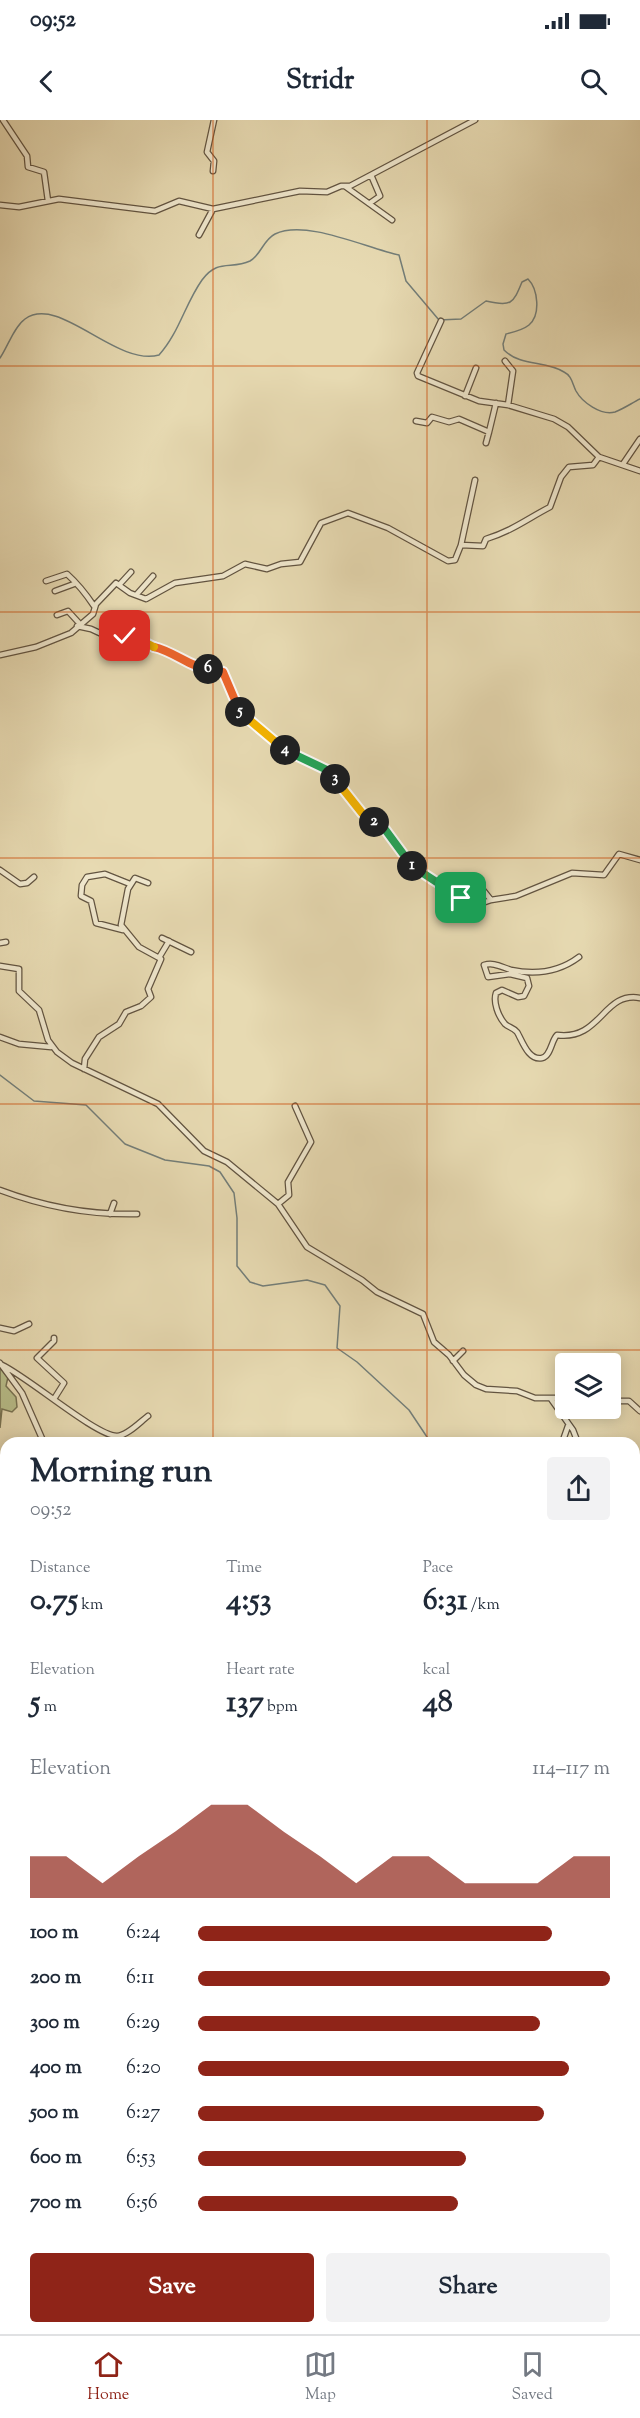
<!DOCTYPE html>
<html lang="en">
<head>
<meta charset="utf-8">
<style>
	body { margin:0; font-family:"Sorts Mill Goudy",serif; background:#f2f2f3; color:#1f2937; height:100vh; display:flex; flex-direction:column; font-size:22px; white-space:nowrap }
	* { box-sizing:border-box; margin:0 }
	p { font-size:20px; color:#747a83 }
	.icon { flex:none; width:33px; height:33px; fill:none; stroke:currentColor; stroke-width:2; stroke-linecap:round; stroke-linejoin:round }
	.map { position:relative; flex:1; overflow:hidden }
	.details { position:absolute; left:0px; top:1317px; width:640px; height:897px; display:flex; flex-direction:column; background:#fff; border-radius:18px 18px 0 0; box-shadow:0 3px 15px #0003 }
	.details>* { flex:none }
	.controls { position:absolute; left:555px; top:1233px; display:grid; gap:12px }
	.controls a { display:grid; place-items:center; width:66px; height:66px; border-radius:6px; background:#fff; box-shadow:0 3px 15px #0003; font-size:30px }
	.pin { position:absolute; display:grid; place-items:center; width:51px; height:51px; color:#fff; margin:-26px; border-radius:12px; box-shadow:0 3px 9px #0006 }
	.km { position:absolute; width:30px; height:30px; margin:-15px; border-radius:50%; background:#222; color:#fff; font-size:16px; line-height:30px; text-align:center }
	.round { display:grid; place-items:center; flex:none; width:63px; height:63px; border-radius:6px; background:#f2f2f3 }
	.overview { display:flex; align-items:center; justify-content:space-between; height:102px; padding:0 30px }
	h1 { font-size:33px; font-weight:700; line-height:45px }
	.metrics { display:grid; grid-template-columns:repeat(3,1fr); gap:9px; height:102px; padding:6px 30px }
	.metrics div { display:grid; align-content:center }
	.metrics b { font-size:30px; font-weight:700 }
	.metrics small { font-size:16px; font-weight:400 }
	.metrics p { font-size:16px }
	.chart { height:168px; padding:12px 30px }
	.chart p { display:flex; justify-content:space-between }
	.chart svg { width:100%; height:108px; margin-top:6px; fill:#8f2418; opacity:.7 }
	.primary-button { display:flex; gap:12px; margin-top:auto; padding:12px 30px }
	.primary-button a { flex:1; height:69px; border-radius:6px; background:#8f2418; color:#fff; font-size:24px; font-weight:700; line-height:69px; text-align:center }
	.primary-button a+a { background:#f2f2f3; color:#1f2937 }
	ul { padding:0 30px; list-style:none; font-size:20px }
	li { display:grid; grid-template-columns:96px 72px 1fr; align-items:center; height:45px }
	li i { height:15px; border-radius:8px; background:#8f2418 }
	.status { display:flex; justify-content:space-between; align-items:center; height:42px; padding:0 30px; background:#fff; direction:ltr }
	.status svg { height:16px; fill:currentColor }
	header { display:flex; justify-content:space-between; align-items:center; height:78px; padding:0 30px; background:#fff; font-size:27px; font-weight:700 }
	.tabs { display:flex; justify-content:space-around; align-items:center; height:84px; border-top:2px solid #e0e1e3; background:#fff; font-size:16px; color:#747a83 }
	.tabs a { display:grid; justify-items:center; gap:3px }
	.tabs .current { color:#8f2418 }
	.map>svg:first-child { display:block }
	.green { fill:#b8be8a; stroke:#777252; stroke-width:1.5 }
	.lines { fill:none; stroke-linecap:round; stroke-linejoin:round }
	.stream { stroke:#737e79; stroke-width:1.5 }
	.minor-casing { stroke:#625441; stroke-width:7 }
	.minor { stroke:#efe7cd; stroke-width:4.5 }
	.split-1-casing { stroke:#fff; stroke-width:12 }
	.split-2-casing { stroke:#fff; stroke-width:12 }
	.split-3-casing { stroke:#fff; stroke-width:12 }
	.split-4-casing { stroke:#fff; stroke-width:12 }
	.split-5-casing { stroke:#fff; stroke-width:12 }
	.split-6-casing { stroke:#fff; stroke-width:12 }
	.split-7-casing { stroke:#fff; stroke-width:12 }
	.split-8-casing { stroke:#fff; stroke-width:12 }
	.split-1 { stroke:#22a559; stroke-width:8 }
	.split-2 { stroke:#22a559; stroke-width:8 }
	.split-3 { stroke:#f5b400; stroke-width:8 }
	.split-4 { stroke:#22a559; stroke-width:8 }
	.split-5 { stroke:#f5b400; stroke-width:8 }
	.split-6 { stroke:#f0652b; stroke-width:8 }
	.split-7 { stroke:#f0652b; stroke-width:8 }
	.split-8 { stroke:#f5b400; stroke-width:8 }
	.grid { fill:none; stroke:#cd520e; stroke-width:1.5; stroke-opacity:0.55 }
</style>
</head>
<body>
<div class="status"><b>09:52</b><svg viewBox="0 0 49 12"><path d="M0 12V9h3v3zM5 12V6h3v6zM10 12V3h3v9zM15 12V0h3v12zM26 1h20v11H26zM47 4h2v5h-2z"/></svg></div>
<header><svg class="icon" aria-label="back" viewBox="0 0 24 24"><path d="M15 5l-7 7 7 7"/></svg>Stridr<svg class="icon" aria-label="search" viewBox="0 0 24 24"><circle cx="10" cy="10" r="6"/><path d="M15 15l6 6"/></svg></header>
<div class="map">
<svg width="640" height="2214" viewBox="0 0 640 2214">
	<rect width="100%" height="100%" fill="#e7dab2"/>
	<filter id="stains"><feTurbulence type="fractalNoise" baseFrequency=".00333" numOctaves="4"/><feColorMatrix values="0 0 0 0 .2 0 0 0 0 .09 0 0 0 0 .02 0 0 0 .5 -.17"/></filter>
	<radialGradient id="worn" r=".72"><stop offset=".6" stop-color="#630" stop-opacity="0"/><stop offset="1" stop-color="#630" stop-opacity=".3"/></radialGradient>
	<path class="green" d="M0,1248L8,1257L6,1266L16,1277L17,1287L12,1292L2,1289L0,1308Z
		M640,1800V1851H635V1803Z
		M635,2146L640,2149V2174L635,2172Z"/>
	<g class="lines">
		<path class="stream" d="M0,238C8,226 14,207 25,199C59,174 116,247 159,235C179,213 185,184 202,160C218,138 231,150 250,141C261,135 263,120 275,114C306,99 366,128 399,135L406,161L439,200L461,199L486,181C511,187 513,184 522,162L528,159C538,169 541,195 529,205C523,210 514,212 506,214L503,224L504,230C521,247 545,240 564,252C572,256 572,263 576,271C582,282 601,296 615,292C623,289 632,283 640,279
			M0,955L34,981L86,985L125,1024L165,1040L209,1046L220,1052L234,1073L237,1098V1146L250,1162L263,1166L307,1160L325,1165L340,1186L337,1228L357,1242L409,1290L431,1323
			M634,1549L640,1560
			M0,1564L6,1567
			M640,1577V1590
			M634,1865L640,1864"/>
		<g class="minor-casing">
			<path id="minor" d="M3,0L27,36L28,47L44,52L48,81
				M213,51L214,41L207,32L214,0
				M346,67L392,100
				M370,83L380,76L371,55
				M0,85L19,87L59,79L155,91L179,81L213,89L300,71L327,72L341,66H350L475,0
				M199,115L213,89
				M441,201L417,253L418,256L479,281L508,285L554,299L568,307L599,337L640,351
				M505,241L513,251L508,285
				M465,276L476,248
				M416,301L427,303L432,297L449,302L459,299L489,312L496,283
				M486,323L489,312
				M623,344L640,319
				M475,360L461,425L483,426L486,419C512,411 527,399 550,387L561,357L569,347L593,345L599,337
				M46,461L67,454C77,463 86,474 94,486
				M120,464L131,452
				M55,471L74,464
				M137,474L153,456
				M57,495L68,491L79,503
				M77,506L91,509L119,522L128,515L151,527L176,534L201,548L223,552L226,564L232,571L244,598L270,615L287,631L327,650L362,693L384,708L411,746L460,779L471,768L483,770L491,780L516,776L572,753L604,755L619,734L640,740
				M0,535L36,527L71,513L93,494L96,484L116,463L130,473L146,479L175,463L223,456L245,444L267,449L281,444L300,442L321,403L348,393L388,408L448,441L455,440L461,425
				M0,750L20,764L27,763L34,757
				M460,779L471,787L491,780
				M123,810L96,803L91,781L81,776L82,765L87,757L105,754L130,764
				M162,818L191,832
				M0,823L6,822
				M160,836L169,821
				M579,837C559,852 535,855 511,850C501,847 494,842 484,845L488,857L510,854L527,858L529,866L524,876L518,877L502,870L496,873C493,882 498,896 505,904C508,907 514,908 517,912C522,920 528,941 542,938C551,936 551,921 557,915C601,921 603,871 640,878
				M0,846L19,849V871L39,890L48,920L57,932L72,943L158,984L204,1031L227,1042L278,1084L307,1127L362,1160L377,1172L423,1194L434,1222L449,1235L464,1255L476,1265L486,1269L517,1271L535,1278H566
				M0,917L19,924L51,927
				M84,949L85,939L99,917L119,904L126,892L141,886L151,877L148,869L161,839L139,827L121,805L128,769L135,758L148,763
				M0,1070C45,1087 89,1095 137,1094
				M278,1084L289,1075L288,1062L311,1022L295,986
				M110,1094L114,1083
				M0,1208L14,1211L29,1204
				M54,1218V1221L37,1238L64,1263L54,1279
				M453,1241L463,1231
				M0,1243L22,1273L44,1323
				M2,1245C28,1257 96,1316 117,1316C127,1316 140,1302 148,1296
				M551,1279L573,1310L578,1323
				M610,1281H629L640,1291
				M562,1323L568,1306
				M0,1390L6,1392
				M0,1411L6,1412
				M634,1417C640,1429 634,1442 640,1454
				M0,1448L6,1439
				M0,1476L6,1485
				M634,1490L640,1498
				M0,1558L6,1547
				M0,1766L6,1770
				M0,1970L6,1973
				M634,2071L640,2073
				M634,2196L640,2200
				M0,2197L6,2198
				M37,2208L41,2214
				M62,2208L79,2214
				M377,2208L385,2214
				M52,2214L56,2208
				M389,2214L392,2208
				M528,2214L532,2208"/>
		</g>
		<use href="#minor" class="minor"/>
	</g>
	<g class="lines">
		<g class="split-1-casing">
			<path id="split-1" d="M412,746L461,778"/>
		</g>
		<g class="split-2-casing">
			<path id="split-2" d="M374,702L384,708L412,746"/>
		</g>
		<g class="split-3-casing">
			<path id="split-3" d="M335,659L362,693L374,702"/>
		</g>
		<g class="split-4-casing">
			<path id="split-4" d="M285,630L327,650L335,659"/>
		</g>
		<g class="split-5-casing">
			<path id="split-5" d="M240,592L285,630"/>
		</g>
		<g class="split-6-casing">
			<path id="split-6" d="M208,549L223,552L240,592"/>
		</g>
		<g class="split-7-casing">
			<path id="split-7" d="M154,527C173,531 192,548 208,549"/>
		</g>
		<g class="split-8-casing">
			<path id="split-8" d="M125,516L130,515L154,527"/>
		</g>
		<use href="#split-1" class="split-1"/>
		<use href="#split-2" class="split-2"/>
		<use href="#split-3" class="split-3"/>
		<use href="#split-4" class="split-4"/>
		<use href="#split-5" class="split-5"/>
		<use href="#split-6" class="split-6"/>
		<use href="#split-7" class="split-7"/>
		<use href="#split-8" class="split-8"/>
	</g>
	<path class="grid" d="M213,0V1323M427,0V1323M0,246H640M0,492H640M0,738H640M0,984H640M0,1230H640M0,1476H6M634,1476H640M0,1722H6M634,1722H640M0,1968H6M634,1968H640M213,2208V2214M427,2208V2214"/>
	<rect width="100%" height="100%" filter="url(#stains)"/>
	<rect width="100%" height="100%" fill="url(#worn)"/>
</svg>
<div class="controls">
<a><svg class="icon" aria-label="layers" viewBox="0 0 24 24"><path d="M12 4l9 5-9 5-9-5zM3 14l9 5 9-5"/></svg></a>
</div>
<div class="pin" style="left:461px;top:778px;background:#1e9e55"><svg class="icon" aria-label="arrive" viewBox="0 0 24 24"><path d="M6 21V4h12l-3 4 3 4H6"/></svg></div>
<div class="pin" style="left:125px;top:516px;background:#d93025"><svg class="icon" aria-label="check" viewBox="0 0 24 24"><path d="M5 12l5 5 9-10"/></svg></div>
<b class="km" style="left:412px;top:746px">1</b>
<b class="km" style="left:374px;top:702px">2</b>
<b class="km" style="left:335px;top:659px">3</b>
<b class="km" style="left:285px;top:630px">4</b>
<b class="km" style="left:240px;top:592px">5</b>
<b class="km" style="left:208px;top:549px">6</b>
<section class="details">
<div class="overview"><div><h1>Morning run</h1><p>09:52</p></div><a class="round"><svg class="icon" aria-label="share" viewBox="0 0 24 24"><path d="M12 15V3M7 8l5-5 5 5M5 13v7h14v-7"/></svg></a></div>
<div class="metrics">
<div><p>Distance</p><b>0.75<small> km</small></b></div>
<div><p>Time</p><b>4:53</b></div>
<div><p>Pace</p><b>6:31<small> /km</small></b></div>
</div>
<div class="metrics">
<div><p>Elevation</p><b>5<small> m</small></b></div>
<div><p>Heart rate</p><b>137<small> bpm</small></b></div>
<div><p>kcal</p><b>48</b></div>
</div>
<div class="chart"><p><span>Elevation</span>114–117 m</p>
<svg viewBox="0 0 160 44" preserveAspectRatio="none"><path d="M0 44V27L10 27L20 38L30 27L40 17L50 6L60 6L70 17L80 27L90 38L100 27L110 27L120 38L130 38L140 38L150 27L160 27V44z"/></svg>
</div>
<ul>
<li><b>100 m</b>6:24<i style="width:86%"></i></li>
<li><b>200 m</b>6:11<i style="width:100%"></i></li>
<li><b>300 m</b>6:29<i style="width:83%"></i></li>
<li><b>400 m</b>6:20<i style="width:90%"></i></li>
<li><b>500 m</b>6:27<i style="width:84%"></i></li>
<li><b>600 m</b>6:53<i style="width:65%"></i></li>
<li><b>700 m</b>6:56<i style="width:63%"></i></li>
</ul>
<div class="primary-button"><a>Save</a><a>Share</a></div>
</section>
</div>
<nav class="tabs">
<a class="current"><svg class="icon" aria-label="home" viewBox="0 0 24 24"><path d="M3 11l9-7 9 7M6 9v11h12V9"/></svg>Home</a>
<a><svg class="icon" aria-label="map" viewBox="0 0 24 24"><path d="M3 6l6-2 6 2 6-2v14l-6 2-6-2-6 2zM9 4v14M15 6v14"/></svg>Map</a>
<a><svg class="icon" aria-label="saved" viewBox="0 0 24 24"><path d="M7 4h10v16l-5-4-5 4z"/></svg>Saved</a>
</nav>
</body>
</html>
